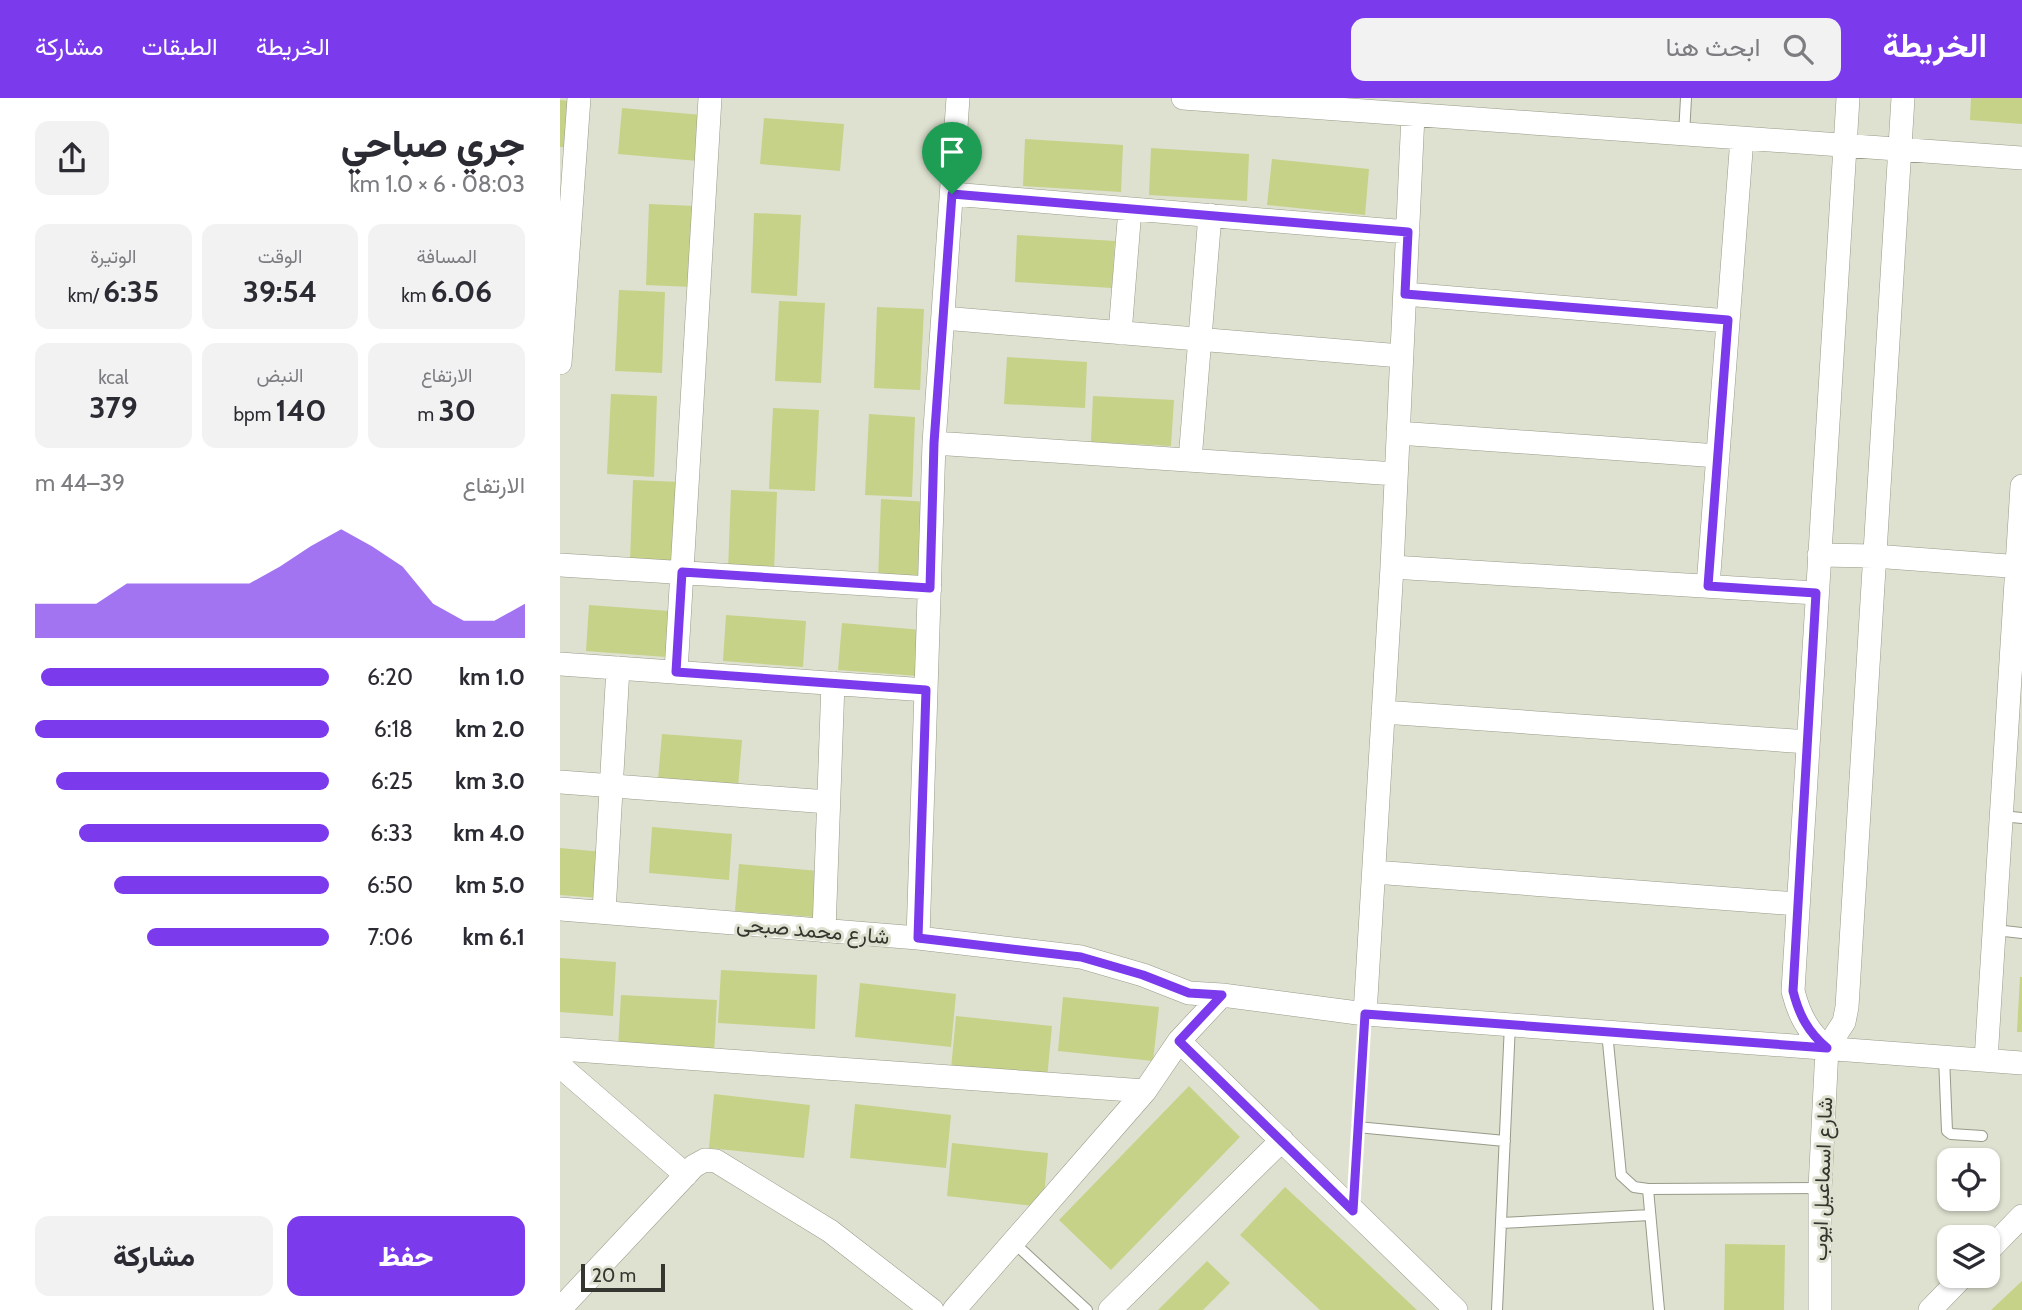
<!DOCTYPE html>
<html lang="ar">
<head>
<meta charset="utf-8">
<style>
	body { margin:0; font-family:Cabin,Vazirmatn,sans-serif; background:#f2f2f3; color:#2b2b33; direction:rtl; height:100vh; display:flex; flex-direction:column; font-size:26px; white-space:nowrap }
	* { box-sizing:border-box; margin:0 }
	p { font-size:23px; color:#7c7c81 }
	.icon { flex:none; width:38px; height:38px; fill:none; stroke:currentColor; stroke-width:2; stroke-linecap:round; stroke-linejoin:round }
	.map { position:relative; flex:1; overflow:hidden; direction:ltr }
	.details { display:flex; flex-direction:column; background:#fff; width:560px }
	.details>* { flex:none }
	.buttons { position:absolute; left:1377px; top:1050px; display:grid; gap:14px }
	.buttons a { display:grid; place-items:center; width:63px; height:63px; border-radius:14px; background:#fff; box-shadow:0 2px 5px #0004; font-size:35px }
	.scale { position:absolute; left:21px; bottom:18px; width:84px; box-sizing:border-box; padding-left:7px; border:4px solid #35362f; border-top:0; font-size:19px; line-height:24px; white-space:nowrap; color:#35362f; -webkit-text-stroke:5px #dee1cf; paint-order:stroke }
	.pin { position:absolute; display:grid; place-items:center; width:60px; height:60px; color:#fff; margin:-72px -30px; border-radius:50% 50% 50% 0; rotate:-45deg; box-shadow:0 0 7px #0007 }
	.pin .icon { rotate:45deg }
	.round { display:grid; place-items:center; flex:none; width:74px; height:74px; border-radius:14px; background:#f2f2f3 }
	.head { display:flex; align-items:center; justify-content:space-between; height:119px; padding:0 35px }
	h1 { font-size:38px; font-weight:800; line-height:52px }
	.figures { display:grid; grid-template-columns:repeat(3,1fr); gap:10px; height:119px; padding:7px 35px }
	.figures div { display:grid; align-content:center; border-radius:14px; background:#f2f2f3; text-align:center }
	.figures b { font-size:30px; font-weight:800 }
	.figures small { font-size:19px; font-weight:400 }
	.figures p { font-size:19px }
	.chart { height:196px; padding:14px 35px }
	.chart p { display:flex; justify-content:space-between }
	.chart svg { width:100%; height:126px; margin-top:7px; fill:#7c3aed; opacity:.7 }
	.primary-button { display:flex; gap:14px; margin-top:auto; padding:14px 35px }
	.primary-button a { flex:1; height:80px; border-radius:14px; background:#7c3aed; color:#fff; font-size:28px; font-weight:800; line-height:80px; text-align:center }
	.primary-button a+a { background:#f2f2f3; color:#2b2b33 }
	ul { padding:0 35px; list-style:none; font-size:23px }
	li { display:grid; grid-template-columns:112px 84px 1fr; align-items:center; height:52px }
	li i { height:18px; border-radius:9px; background:#7c3aed }
	header { display:flex; align-items:center; gap:42px; box-sizing:border-box; height:98px; padding:0 35px; background:#7c3aed; color:#fff }
	header strong { font-size:33px }
	nav { display:flex; gap:38px; margin-inline-start:auto; font-size:24px }
	.search { width:490px; height:63px; background:#f2f2f3; display:flex; align-items:center; gap:18px; box-sizing:border-box; padding:0 24px; border-radius:14px; color:#7c7c81; font-size:26px }
	main { display:flex; flex:1; min-height:0 }
	.map>svg:first-child { display:block }
	.building { fill:#c6d288 }
	.lines { fill:none; stroke-linecap:round; stroke-linejoin:round }
	.service-casing { stroke:#979b89; stroke-width:12 }
	.minor-casing { stroke:#979b89; stroke-width:24 }
	.service { stroke:#fff; stroke-width:10 }
	.minor { stroke:#fff; stroke-width:23 }
	.route-casing { stroke:#fff; stroke-width:14 }
	.route { stroke:#7c3aed; stroke-width:9 }
	.labels { text-anchor:middle; dominant-baseline:central; stroke-width:6; stroke-linejoin:round; paint-order:stroke }
	.street-label { font-size:21px; fill:#35362f; stroke:#dee1cf }
</style>
</head>
<body>
<header>
<strong>الخريطة</strong>
<div class="search"><svg class="icon" aria-label="search" viewBox="0 0 24 24"><circle cx="10" cy="10" r="6"/><path d="M15 15l6 6"/></svg>ابحث هنا</div>
<nav><a>الخريطة</a><a>الطبقات</a><a>مشاركة</a></nav>
</header>
<main>
<div class="map">
<svg width="1462" height="1212" viewBox="0 0 1462 1212">
	<rect width="100%" height="100%" fill="#dee1cf"/>
	<path class="building" d="M1411,0H1462V26L1410,22Z
		M0,2L9,3L6,49H0Z
		M62,10L142,17L138,63L58,56Z
		M204,20L284,26L280,73L200,66Z
		M465,41L563,47L561,94L463,88Z
		M591,50L689,56L687,103L589,97Z
		M712,61L809,71L805,117L707,107Z
		M89,106L135,108L132,189L86,187Z
		M194,115L241,117L237,198L191,195Z
		M457,137L555,143L552,190L455,184Z
		M59,192L105,194L102,275L55,273Z
		M219,203L265,205L261,285L215,283Z
		M317,209L364,211L360,292L314,290Z
		M447,259L527,264L525,310L444,306Z
		M51,296L97,298L94,379L47,376Z
		M533,298L614,302L611,348L531,344Z
		M213,310L259,312L255,393L209,391Z
		M309,316L355,319L352,399L305,397Z
		M73,382L120,384L117,465L70,463Z
		M171,392L217,394L214,474L168,472Z
		M321,401L368,404L364,484L318,482Z
		M29,507L109,513L106,559L26,553Z
		M166,517L246,523L243,569L163,563Z
		M282,525L362,532L358,578L278,572Z
		M102,636L182,642L178,689L98,682Z
		M92,729L172,736L169,782L89,775Z
		M0,750L43,754L40,800L0,797Z
		M179,766L259,773L255,819L175,813Z
		M0,860L56,864L53,918L0,914Z
		M161,872L257,877L255,931L158,925Z
		M1460,879H1462V934H1457Z
		M300,885L396,896L391,949L295,939Z
		M61,897L157,902L154,956L58,950Z
		M503,899L599,909L593,963L498,953Z
		M396,918L492,928L487,981L391,971Z
		M629,988L680,1039L551,1172L499,1122Z
		M154,996L250,1007L244,1060L149,1050Z
		M295,1006L391,1017L386,1070L290,1060Z
		M392,1045L488,1055L483,1109L387,1098Z
		M725,1089L792,1151L857,1212H760L747,1200L680,1137Z
		M1165,1146L1225,1147L1224,1212H1164Z
		M647,1163L670,1185L643,1212H598Z
		M1462,1183V1212H1431Z"/>
	<g class="lines">
		<g class="service-casing">
			<path id="service" d="M1124,36L1126,0
				M1441,718L1462,720
				M1435,832L1462,835
				M1047,934L1061,1077L1074,1089L1088,1091L1260,1090
				M1384,959L1387,1033L1391,1036L1422,1038
				M797,1029L945,1043
				M1088,1091L1099,1212
				M793,1109L805,916
				M941,1125L1090,1117
				M453,1144L527,1212
				M937,1212L950,926"/>
		</g>
		<g class="minor-casing">
			<path id="minor" d="M623,0L1462,60
				M392,96L848,134
				M845,196L1168,223
				M383,220L841,258
				M560,235L570,111
				M0,265L19,0
				M838,335L1158,358
				M374,345L836,376
				M630,362L650,117
				M1259,457L1314,458L1462,469
				M0,467L370,490
				M832,469L1256,495
				M1148,488L1182,40
				M0,566L366,592
				M116,574L150,0
				M823,614L1248,644
				M0,684L268,704
				M814,774L1237,806
				M0,811L358,840L521,859L583,877L629,895L662,897L805,916L1462,965
				M44,814L58,570
				M264,833L273,585
				M358,840L374,345L398,0
				M805,916L832,469L853,17
				M619,943L896,1212
				M1267,950C1248,934 1239,917 1233,893L1288,0
				M1267,950L1284,924L1287,909L1343,0
				M0,951L585,993
				M1426,962L1462,388
				M0,968L126,1077
				M1428,1153L1462,1118
				M0,1211L134,1068L145,1062L156,1063L270,1133L372,1212
				M394,1212L585,993L619,943L662,897
				M550,1212L722,1042
				M1260,1212V1090L1267,950
				M1370,1212L1403,1178"/>
		</g>
		<use href="#service" class="service"/>
		<use href="#minor" class="minor"/>
	</g>
	<g class="lines">
		<g class="route-casing">
			<path id="route" d="M392,96L848,134L845,196L1168,222L1148,488L1256,495L1233,893C1239,917 1248,934 1267,950L805,916L793,1113L619,943L662,897L629,895L583,877L521,859L358,840L366,592L116,574L122,474L370,490L374,345Z"/>
		</g>
		<use href="#route" class="route"/>
	</g>
	<g class="labels">
		<g class="street-label">
			<text transform="translate(253 832) rotate(5)">شارع محمد صبحى</text>
			<text transform="translate(1262 1081) rotate(-88)">شارع اسماعيل ايوب</text>
		</g>
	</g>
</svg>
<div class="buttons">
<a><svg class="icon" aria-label="locate" viewBox="0 0 24 24"><circle cx="12" cy="12" r="6"/><path d="M12 2v4M12 18v4M2 12h4M18 12h4"/></svg></a>
<a><svg class="icon" aria-label="layers" viewBox="0 0 24 24"><path d="M12 4l9 5-9 5-9-5zM3 14l9 5 9-5"/></svg></a>
</div>
<div class="scale">20 m</div>
<div class="pin" style="left:392px;top:96px;background:#1e9e55"><svg class="icon" aria-label="arrive" viewBox="0 0 24 24"><path d="M6 21V4h12l-3 4 3 4H6"/></svg></div>
</div>
<section class="details">
<div class="head"><div><h1>جري صباحي</h1><p>08:03 · 6 × 1.0 km</p></div><a class="round"><svg class="icon" aria-label="share" viewBox="0 0 24 24"><path d="M12 15V3M7 8l5-5 5 5M5 13v7h14v-7"/></svg></a></div>
<div class="figures">
<div><p>المسافة</p><b>6.06<small> km</small></b></div>
<div><p>الوقت</p><b>39:54</b></div>
<div><p>الوتيرة</p><b>6:35<small> /km</small></b></div>
</div>
<div class="figures">
<div><p>الارتفاع</p><b>30<small> m</small></b></div>
<div><p>النبض</p><b>140<small> bpm</small></b></div>
<div><p>kcal</p><b>379</b></div>
</div>
<div class="chart"><p><span>الارتفاع</span>39–44 m</p>
<svg viewBox="0 0 160 44" preserveAspectRatio="none"><path d="M0 44V32L10 32L20 32L30 25L40 25L50 25L60 25L70 25L80 19L90 12L100 6L110 12L120 19L130 32L140 38L150 38L160 32V44z"/></svg>
</div>
<ul>
<li><b>1.0 km</b>6:20<i style="width:98%"></i></li>
<li><b>2.0 km</b>6:18<i style="width:100%"></i></li>
<li><b>3.0 km</b>6:25<i style="width:93%"></i></li>
<li><b>4.0 km</b>6:33<i style="width:85%"></i></li>
<li><b>5.0 km</b>6:50<i style="width:73%"></i></li>
<li><b>6.1 km</b>7:06<i style="width:62%"></i></li>
</ul>
<div class="primary-button"><a>حفظ</a><a>مشاركة</a></div>
</section>
</main>
</body>
</html>
